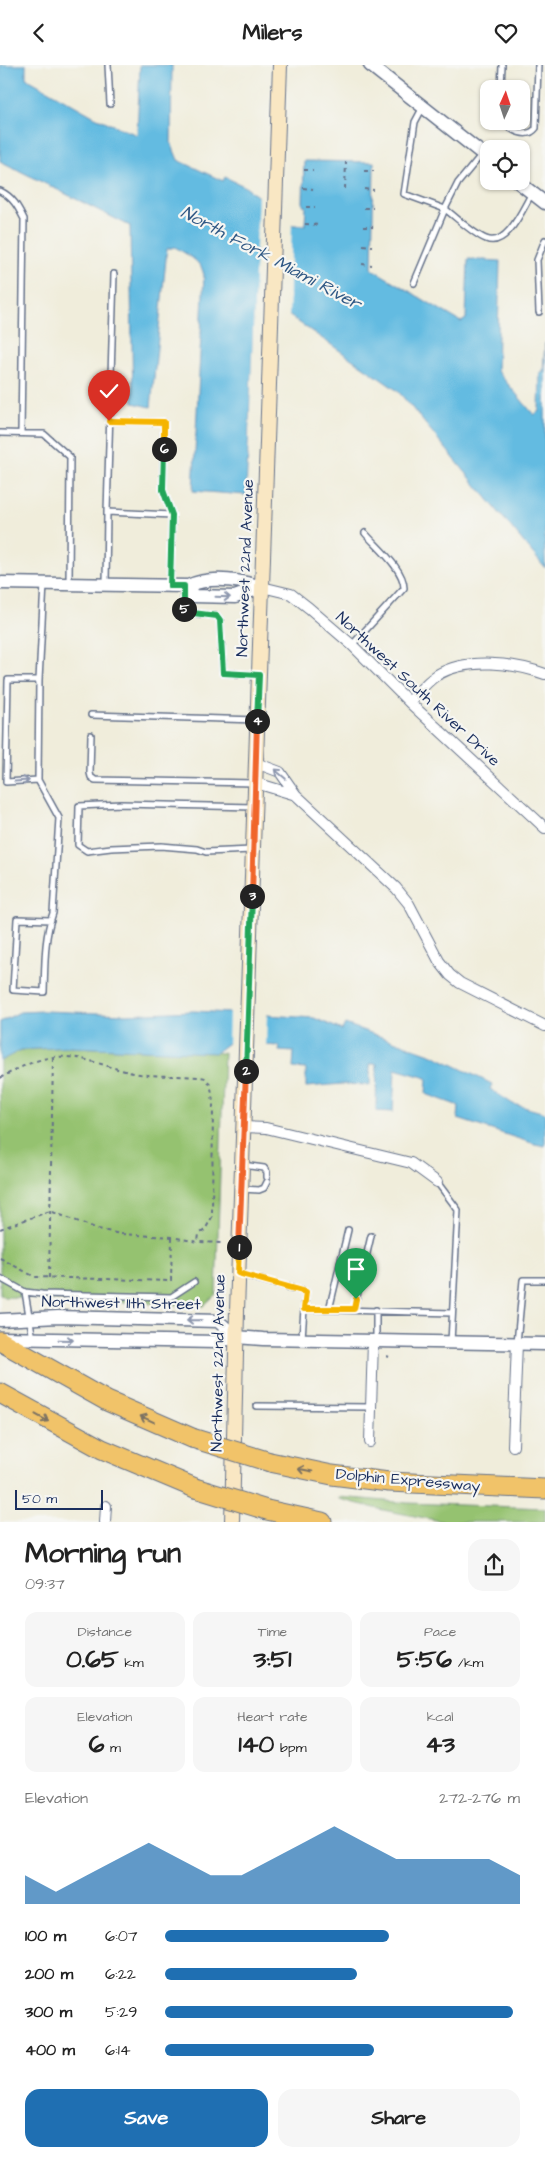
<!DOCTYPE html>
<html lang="en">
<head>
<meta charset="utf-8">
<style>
	body { margin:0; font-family:"Architects Daughter",sans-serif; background:#f6f6f6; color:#222; height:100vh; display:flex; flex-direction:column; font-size:19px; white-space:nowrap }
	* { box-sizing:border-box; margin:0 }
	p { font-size:16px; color:#767676 }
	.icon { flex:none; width:28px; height:28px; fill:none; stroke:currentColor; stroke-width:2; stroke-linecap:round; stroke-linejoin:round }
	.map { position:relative; height:1457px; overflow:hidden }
	.side { display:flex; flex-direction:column; background:#fff; flex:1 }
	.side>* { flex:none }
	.needle { width:32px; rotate:3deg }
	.controls { position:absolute; left:480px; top:15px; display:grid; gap:10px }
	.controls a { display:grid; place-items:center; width:50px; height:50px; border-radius:10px; background:#fff; box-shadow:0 1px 4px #0004; font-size:25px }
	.scale { position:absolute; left:15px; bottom:12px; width:88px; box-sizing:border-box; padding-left:5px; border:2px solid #1b2f5e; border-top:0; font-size:14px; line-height:18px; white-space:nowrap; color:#1b2f5e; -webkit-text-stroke:4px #f6f6f2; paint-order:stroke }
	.pin { position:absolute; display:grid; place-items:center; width:42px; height:42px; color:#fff; margin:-51px -21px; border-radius:50% 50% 50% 0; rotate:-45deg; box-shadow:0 0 5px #0007 }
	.pin .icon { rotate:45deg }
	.km { position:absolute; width:25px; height:25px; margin:-12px; border-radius:50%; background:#222; color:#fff; font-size:14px; line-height:25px; text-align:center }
	.round { display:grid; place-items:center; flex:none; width:52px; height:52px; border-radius:15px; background:#f6f6f6 }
	.overview { display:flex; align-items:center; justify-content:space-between; height:85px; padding:0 25px }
	h1 { font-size:28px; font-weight:700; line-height:38px }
	.stats { display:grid; grid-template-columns:repeat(3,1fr); gap:8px; height:85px; padding:5px 25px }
	.stats div { display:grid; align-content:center; border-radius:12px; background:#f6f6f6; text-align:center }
	.stats b { font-size:25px; font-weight:700 }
	.stats small { font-size:14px; font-weight:400 }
	.stats p { font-size:14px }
	.chart { height:140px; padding:10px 25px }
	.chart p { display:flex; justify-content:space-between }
	.chart svg { width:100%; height:90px; margin-top:5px; fill:#1f6fb2; opacity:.7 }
	.button { display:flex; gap:10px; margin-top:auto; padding:10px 25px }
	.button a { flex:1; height:58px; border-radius:15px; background:#1f6fb2; color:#fff; font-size:20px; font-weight:700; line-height:58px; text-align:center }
	.button a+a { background:#f6f6f6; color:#222 }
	ul { padding:0 25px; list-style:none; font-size:16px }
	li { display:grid; grid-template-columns:80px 60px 1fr; align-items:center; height:38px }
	li i { height:12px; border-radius:6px; background:#1f6fb2 }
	header { display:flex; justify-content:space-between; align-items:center; height:65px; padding:0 25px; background:#fff; font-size:22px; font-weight:700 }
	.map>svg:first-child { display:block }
	.green { fill:#95c270; stroke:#587867 }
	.water { fill:#64bbe1; stroke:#4075a0 }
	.pier { fill:#f0eddb }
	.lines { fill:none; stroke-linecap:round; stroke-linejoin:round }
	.service-casing { stroke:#66728a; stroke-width:8 }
	.minor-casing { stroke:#66728a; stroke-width:12 }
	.tertiary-casing { stroke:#66728a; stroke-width:15 }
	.secondary-casing { stroke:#66728a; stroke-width:16 }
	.motorway-casing { stroke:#66728a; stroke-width:21 }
	.path { stroke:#66728a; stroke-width:2; stroke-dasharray:4 4; stroke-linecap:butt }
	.service { stroke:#fff; stroke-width:5 }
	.minor { stroke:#fff; stroke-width:10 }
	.tertiary { stroke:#fff; stroke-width:12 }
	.secondary { stroke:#f9e7c3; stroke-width:14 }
	.motorway { stroke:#f1c369; stroke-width:19 }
	.motorway-bridge-casing { stroke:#66728a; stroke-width:21; stroke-linecap:butt }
	.motorway-bridge { stroke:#f1c369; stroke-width:19 }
	.oneway { stroke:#8d97ae }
	.oneway2 { stroke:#7b7263 }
	.split-1-casing { stroke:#fff; stroke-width:10 }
	.split-2-casing { stroke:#fff; stroke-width:10 }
	.split-3-casing { stroke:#fff; stroke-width:10 }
	.split-4-casing { stroke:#fff; stroke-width:10 }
	.split-5-casing { stroke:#fff; stroke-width:10 }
	.split-6-casing { stroke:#fff; stroke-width:10 }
	.split-7-casing { stroke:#fff; stroke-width:10 }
	.split-1 { stroke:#f5b400; stroke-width:6 }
	.split-2 { stroke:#f0652b; stroke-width:6 }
	.split-3 { stroke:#22a559; stroke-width:6 }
	.split-4 { stroke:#f0652b; stroke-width:6 }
	.split-5 { stroke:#22a559; stroke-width:6 }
	.split-6 { stroke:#22a559; stroke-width:6 }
	.split-7 { stroke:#f5b400; stroke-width:6 }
	.labels { text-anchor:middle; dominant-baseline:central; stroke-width:4.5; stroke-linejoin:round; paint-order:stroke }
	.street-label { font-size:16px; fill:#1b2f5e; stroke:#f6f6f2 }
	.water-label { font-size:18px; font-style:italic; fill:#315985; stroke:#f6f6f2 }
</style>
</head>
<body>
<header><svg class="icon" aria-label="back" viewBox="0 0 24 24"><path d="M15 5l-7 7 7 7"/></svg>Milers<svg class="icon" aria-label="heart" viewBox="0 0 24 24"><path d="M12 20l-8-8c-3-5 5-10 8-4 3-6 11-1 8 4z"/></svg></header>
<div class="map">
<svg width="545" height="1457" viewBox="0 0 545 1457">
	<rect width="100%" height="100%" fill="#f6f6f2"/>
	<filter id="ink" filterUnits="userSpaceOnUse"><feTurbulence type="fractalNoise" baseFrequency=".02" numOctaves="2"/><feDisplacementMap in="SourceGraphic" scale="10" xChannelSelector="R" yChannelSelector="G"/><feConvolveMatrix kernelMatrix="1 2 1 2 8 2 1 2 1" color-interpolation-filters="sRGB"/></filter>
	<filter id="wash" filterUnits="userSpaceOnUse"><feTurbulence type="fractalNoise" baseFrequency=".0096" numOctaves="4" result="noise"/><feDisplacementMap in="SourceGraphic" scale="20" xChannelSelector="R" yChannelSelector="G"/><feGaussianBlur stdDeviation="1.12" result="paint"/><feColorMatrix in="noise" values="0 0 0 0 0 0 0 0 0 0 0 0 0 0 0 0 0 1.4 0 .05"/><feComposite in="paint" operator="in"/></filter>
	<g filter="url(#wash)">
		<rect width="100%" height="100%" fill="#f0eddb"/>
		<path class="green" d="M70,982L224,988L216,1229L203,1241L4,1232L0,1229V996L21,985Z
			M339,1432L408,1438L545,1443V1457H446L383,1445L339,1434Z"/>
		<path class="water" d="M0,0H26V13L95,52L137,70L140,0H172L171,78L178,95L223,116L225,112L246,122L293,160H305L306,141L303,140L304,96L374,97L372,204L461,257L466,254L468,194L500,196L497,306L534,350L539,346L540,307H543L545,278V503L398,326L255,227L246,430L193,426L204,210C201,195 187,190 175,182L167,184L151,342L133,338L130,161L0,96Z
			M44,946L126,949L194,946L266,950L314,953L342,965L345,959L433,990L492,1019L490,1024L513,1039L545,1048V1081L535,1079L458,1054L459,1041L426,1029L427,1013L395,1004L393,1047L376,1046L377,999H370V1020L342,1019L306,1022V1004L293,1003L294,987L279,986L280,981L228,978L215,988L70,982L21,985L0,996V957L20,947Z"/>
		<path class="pier" d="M258,128L292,156L289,255L258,232L249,426H247Z
			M229,946L267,947L266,983L228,981Z"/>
	</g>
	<g filter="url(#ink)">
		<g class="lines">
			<g class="service-casing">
				<path id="service" d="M108,0L110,39
					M501,24L502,0
					M503,56C510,66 528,74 536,63L538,0
					M482,89L458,118L445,144C456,152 473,169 486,174C507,183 523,143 532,128
					M0,126C13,132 18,142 24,154L21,368
					M114,209L107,447L172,450
					M414,218L445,144L404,129L415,57L423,42
					M539,247L537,195L545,175
					M109,356L164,357L163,425L172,450L170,520
					M0,368L44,369L70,392L69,518
					M44,519L39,615L38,715L59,753L53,848C44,873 45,900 44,927L13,925L17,854L51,855
					M106,519L107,447
					M184,521L183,543L185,547L217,551L220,555L223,608L258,610
					M352,580L404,523C404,504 377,482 365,468
					M91,650L257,655
					M91,670L90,708L91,712L95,715L255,718
					M38,715L6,717L8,615H39
					M252,785L206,787L197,784L161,781L111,783L87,786L78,780L79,741L121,739L254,742
					M243,1100L264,1103L267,1107V1112
					M437,1117L458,1145L451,1277
					M242,1124L259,1125L264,1123L267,1117
					M239,1209L306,1227L304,1244
					M0,1213L25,1227L42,1229L171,1232L194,1217
					M25,1227L33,1274
					M354,1244L371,1171
					M329,1245L348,1165
					M302,1273L304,1244L452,1248
					M376,1275V1245
					M517,1278L523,1215H545
					M257,1341L371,1342"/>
			</g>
			<g class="minor-casing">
				<path id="minor" d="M262,522L291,529L309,543L352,580L409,637L545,763
					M409,637C418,628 426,617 437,610C467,592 514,598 545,609
					M256,698L280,707L296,730
					M256,718L296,730L396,823L409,839L439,896L450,910L460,918L545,961
					M244,1062L266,1063L411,1098L437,1117
					M370,1377L373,1276
					M513,1381L517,1278
					M105,1457L106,1441"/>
			</g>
			<g class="tertiary-casing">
				<path id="tertiary" d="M370,0L489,94
					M517,116L545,138
					M0,518L188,521C211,510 239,515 262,522
					M188,521L193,531L235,532L262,522
					M0,1255L58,1252L218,1256L236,1272
					M0,1273L217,1277L236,1272L263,1274L545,1279"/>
			</g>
			<g class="secondary-casing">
				<path id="secondary" d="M232,1457L237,1246L280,0"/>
			</g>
			<g class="motorway-casing">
				<path id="motorway" d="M0,1276L107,1336L192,1373
					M0,1328L102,1384L195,1423
					M270,1397L332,1410L389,1417L545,1424
					M267,1445L322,1457"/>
			</g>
			<path class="path" d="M304,105H313
				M364,106H374
				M303,123L313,124
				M345,124L346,97
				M364,124L374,125
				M306,142H315
				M364,143H373
				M305,159L319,160
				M363,162H373
				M363,180L372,181
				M362,199L372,200
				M0,1013C17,1004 35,994 54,992C87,989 116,1008 148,1010C156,1011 202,1011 205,1013C212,1018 212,1030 213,1038L212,1152L205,1165L199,1169L198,1177
				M0,1164L50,1146L98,1164L120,1169L172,1172L198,1177L222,1178
				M0,1193L35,1212L171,1216L172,1172
				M49,1213L53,993
				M387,1291L389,1292"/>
			<use href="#service" class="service"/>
			<use href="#minor" class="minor"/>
			<use href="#tertiary" class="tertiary"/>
			<use href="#secondary" class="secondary"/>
			<use href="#motorway" class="motorway"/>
			<g class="motorway-bridge-casing">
				<path id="motorway-bridge" d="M192,1373L270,1397
					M195,1423L267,1445"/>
			</g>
			<use href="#motorway-bridge" class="motorway-bridge"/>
		</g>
		<defs><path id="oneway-shaft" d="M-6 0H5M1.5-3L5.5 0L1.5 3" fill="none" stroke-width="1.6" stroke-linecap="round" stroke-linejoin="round" transform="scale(1.25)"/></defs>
		<g class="oneway">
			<use href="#oneway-shaft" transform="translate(223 532) rotate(2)"/>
			<use href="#oneway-shaft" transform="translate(280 709) rotate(-140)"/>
			<use href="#oneway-shaft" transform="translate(22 716) rotate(-4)"/>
			<use href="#oneway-shaft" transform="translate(194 1255) rotate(-179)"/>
			<use href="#oneway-shaft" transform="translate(66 1275) rotate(1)"/>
		</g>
		<g class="oneway2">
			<use href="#oneway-shaft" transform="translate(42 1353) rotate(29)"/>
			<use href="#oneway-shaft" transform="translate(147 1354) rotate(-156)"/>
			<use href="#oneway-shaft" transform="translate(305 1405) rotate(-169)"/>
		</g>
	</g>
	<g class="lines" filter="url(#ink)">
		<g class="split-1-casing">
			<path id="split-1" d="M239,1182L238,1208L306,1227L304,1244H354L356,1234"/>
		</g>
		<g class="split-2-casing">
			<path id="split-2" d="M239,1182L246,1006"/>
		</g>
		<g class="split-3-casing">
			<path id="split-3" d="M246,1006L252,831"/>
		</g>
		<g class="split-4-casing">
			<path id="split-4" d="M252,831L257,656"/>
		</g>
		<g class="split-5-casing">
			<path id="split-5" d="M184,544L185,547L217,551L220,555L223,608L259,610L257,656"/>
		</g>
		<g class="split-6-casing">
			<path id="split-6" d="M164,384L163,425L172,450L170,521H184V544"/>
		</g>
		<g class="split-7-casing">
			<path id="split-7" d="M109,356L164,357V384"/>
		</g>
		<use href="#split-1" class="split-1"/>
		<use href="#split-2" class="split-2"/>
		<use href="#split-3" class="split-3"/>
		<use href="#split-4" class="split-4"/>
		<use href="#split-5" class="split-5"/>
		<use href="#split-6" class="split-6"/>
		<use href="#split-7" class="split-7"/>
	</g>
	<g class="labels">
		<g class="street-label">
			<text transform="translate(245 503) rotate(-88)">Northwest 22nd Avenue</text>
			<text transform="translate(418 624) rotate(43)">Northwest South River Drive</text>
			<text transform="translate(121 1238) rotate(1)">Northwest 11th Street</text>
			<text transform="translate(218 1298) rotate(-89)">Northwest 22nd Avenue</text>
			<text transform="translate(408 1415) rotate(5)">Dolphin Expressway</text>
		</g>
		<g class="water-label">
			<text transform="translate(271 193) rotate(28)">North Fork Miami River</text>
		</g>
	</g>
</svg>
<div class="controls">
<a><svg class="needle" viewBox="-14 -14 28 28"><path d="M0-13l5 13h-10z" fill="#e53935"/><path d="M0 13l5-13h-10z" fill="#767676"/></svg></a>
<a><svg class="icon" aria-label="locate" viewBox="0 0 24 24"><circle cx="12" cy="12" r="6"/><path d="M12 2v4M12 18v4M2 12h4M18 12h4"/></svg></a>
</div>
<div class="scale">50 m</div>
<div class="pin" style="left:356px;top:1234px;background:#1e9e55"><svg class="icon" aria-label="arrive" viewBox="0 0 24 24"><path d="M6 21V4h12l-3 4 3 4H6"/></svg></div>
<div class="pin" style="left:109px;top:356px;background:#d93025"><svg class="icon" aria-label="check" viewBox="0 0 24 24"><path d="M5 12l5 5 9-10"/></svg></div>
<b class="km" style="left:239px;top:1182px">1</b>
<b class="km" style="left:246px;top:1006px">2</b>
<b class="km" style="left:252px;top:831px">3</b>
<b class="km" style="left:257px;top:656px">4</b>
<b class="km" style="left:184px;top:544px">5</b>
<b class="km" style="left:164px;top:384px">6</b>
</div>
<section class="side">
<div class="overview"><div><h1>Morning run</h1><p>09:37</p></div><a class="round"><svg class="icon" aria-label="share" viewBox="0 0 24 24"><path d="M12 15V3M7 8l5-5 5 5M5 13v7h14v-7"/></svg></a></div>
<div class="stats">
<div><p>Distance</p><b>0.65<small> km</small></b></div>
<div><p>Time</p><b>3:51</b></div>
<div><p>Pace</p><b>5:56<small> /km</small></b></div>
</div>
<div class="stats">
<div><p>Elevation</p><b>6<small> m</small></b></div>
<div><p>Heart rate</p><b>140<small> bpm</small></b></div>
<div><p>kcal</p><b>43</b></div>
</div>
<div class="chart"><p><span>Elevation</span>272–276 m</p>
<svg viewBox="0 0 160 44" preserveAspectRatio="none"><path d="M0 44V30L10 38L20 30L30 22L40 14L50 22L60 30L70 30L80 22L90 14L100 6L110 14L120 22L130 22L140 22L150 22L160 30V44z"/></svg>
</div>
<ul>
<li><b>100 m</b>6:07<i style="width:63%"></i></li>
<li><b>200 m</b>6:22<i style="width:54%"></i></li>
<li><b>300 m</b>5:29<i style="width:98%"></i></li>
<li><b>400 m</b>6:14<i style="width:59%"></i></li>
</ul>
<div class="button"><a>Save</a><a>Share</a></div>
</section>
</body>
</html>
